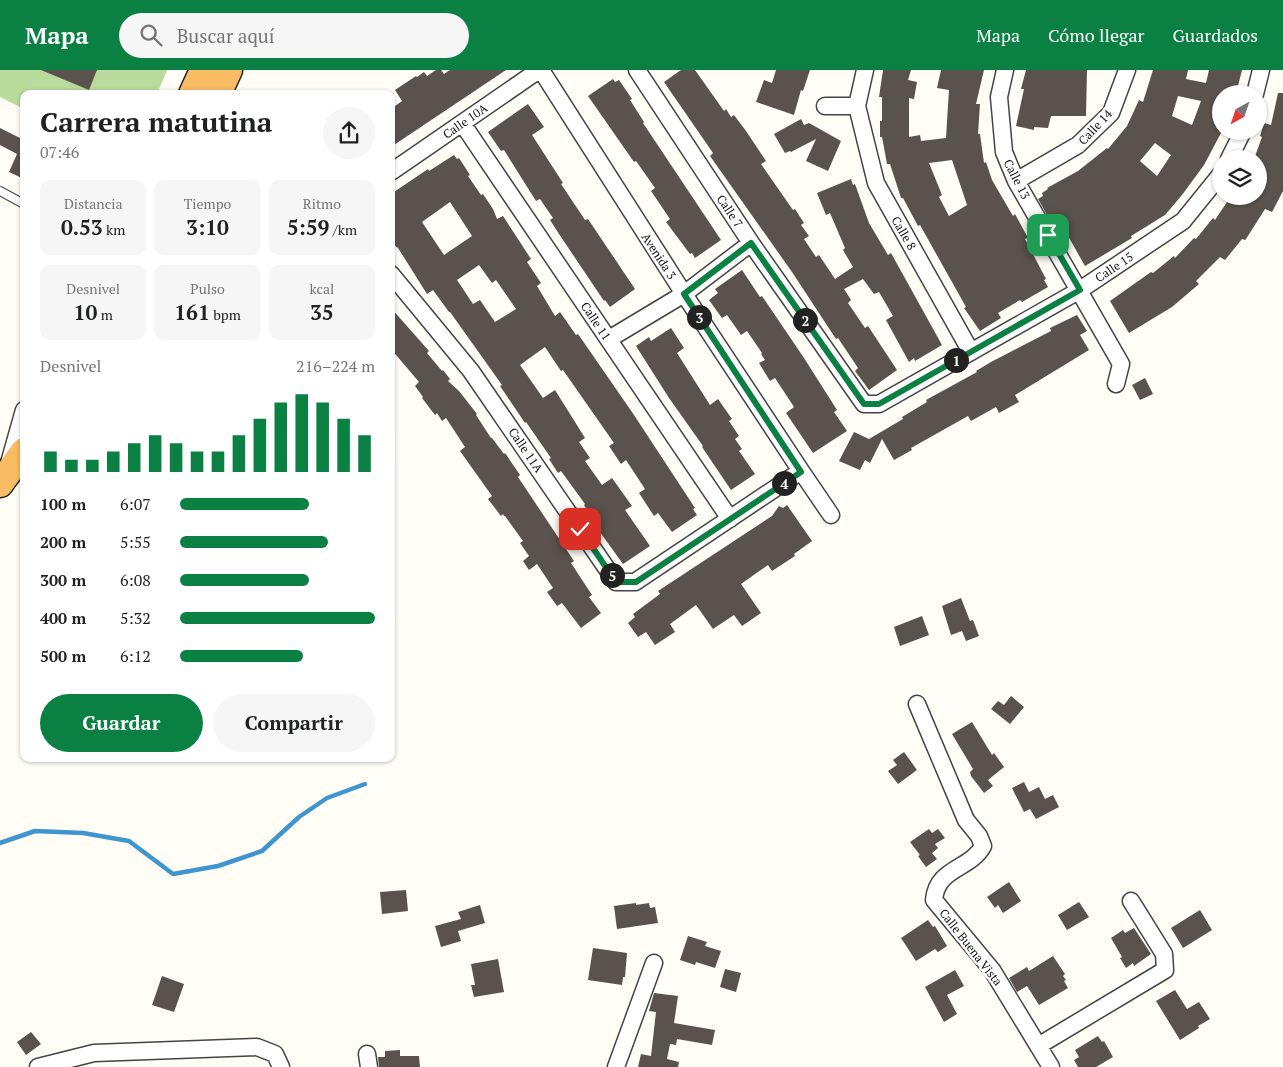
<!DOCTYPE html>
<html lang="es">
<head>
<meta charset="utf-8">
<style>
	body { margin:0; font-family:"PT Serif",serif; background:#f6f6f6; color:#202124; height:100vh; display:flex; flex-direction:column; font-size:19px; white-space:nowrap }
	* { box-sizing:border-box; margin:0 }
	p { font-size:16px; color:#757577 }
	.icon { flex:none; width:28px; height:28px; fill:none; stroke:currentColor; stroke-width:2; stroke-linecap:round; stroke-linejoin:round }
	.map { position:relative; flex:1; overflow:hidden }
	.panel { position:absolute; left:20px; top:20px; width:375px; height:672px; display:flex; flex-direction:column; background:#fff; border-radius:10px; box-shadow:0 1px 4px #0004 }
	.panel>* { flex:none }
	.needle { width:32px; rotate:220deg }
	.buttons { position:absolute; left:1212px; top:15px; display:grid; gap:10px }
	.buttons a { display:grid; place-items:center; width:55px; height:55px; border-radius:50%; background:#fff; box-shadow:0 1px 4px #0004; font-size:25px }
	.pin { position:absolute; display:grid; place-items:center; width:42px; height:42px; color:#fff; margin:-21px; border-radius:10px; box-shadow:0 2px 8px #0006 }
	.km { position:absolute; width:25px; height:25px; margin:-12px; border-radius:50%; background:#222; color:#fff; font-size:14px; line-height:25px; text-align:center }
	.round { display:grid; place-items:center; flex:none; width:52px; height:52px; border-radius:26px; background:#f6f6f6 }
	.headline { display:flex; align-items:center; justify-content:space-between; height:85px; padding:0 20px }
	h1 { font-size:28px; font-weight:700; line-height:38px }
	.stats { display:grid; grid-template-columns:repeat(3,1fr); gap:8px; height:85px; padding:5px 20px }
	.stats div { display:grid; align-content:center; border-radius:10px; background:#f6f6f6; text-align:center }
	.stats b { font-size:21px; font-weight:700 }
	.stats small { font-size:14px; font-weight:400 }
	.stats p { font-size:14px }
	.chart { height:140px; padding:10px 20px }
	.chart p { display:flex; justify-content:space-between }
	.chart svg { width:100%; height:90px; margin-top:5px; stroke:#0b8043; stroke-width:6 }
	.cta { display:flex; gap:10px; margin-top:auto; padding:10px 20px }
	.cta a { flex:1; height:58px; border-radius:30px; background:#0b8043; color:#fff; font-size:20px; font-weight:700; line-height:58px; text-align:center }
	.cta a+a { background:#f6f6f6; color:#202124 }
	ul { padding:0 20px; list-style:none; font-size:16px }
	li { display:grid; grid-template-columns:80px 60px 1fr; align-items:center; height:38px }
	li i { height:12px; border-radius:6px; background:#0b8043 }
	header { display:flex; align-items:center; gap:30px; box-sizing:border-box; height:70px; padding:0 25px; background:#0b8043; color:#fff }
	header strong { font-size:24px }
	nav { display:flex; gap:28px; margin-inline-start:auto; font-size:18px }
	.search { width:350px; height:45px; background:#f6f6f6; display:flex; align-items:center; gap:12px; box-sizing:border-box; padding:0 18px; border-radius:28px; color:#757577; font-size:19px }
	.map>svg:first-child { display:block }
	.forest { fill:#b9dc9c }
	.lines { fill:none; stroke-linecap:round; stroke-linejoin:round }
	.stream { stroke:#3f96cf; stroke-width:4.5 }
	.building { fill:#5a524d; fill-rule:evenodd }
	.service-casing { stroke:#444; stroke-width:10 }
	.minor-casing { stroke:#444; stroke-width:19 }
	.trunk-casing { stroke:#222; stroke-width:29 }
	.service { stroke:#fff; stroke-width:8 }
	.minor { stroke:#fff; stroke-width:16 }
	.trunk { stroke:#f7bc64; stroke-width:26 }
	.route-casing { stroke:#fff; stroke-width:10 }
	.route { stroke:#0b8043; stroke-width:6 }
	.labels { text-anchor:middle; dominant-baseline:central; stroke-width:5; stroke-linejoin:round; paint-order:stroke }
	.street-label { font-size:12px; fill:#111; stroke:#fff }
</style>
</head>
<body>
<header>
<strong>Mapa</strong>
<div class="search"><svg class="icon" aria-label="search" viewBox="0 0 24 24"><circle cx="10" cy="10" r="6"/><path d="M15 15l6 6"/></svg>Buscar aquí</div>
<nav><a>Mapa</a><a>Cómo llegar</a><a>Guardados</a></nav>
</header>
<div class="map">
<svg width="1283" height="997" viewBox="0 0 1283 997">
	<rect width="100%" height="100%" fill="#fffdf5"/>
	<path class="forest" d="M0,0H167L157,24H24V39L0,27Z"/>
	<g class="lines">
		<path class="stream" d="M0,773L35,761L83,763L129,771L173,804L218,796L262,781L299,747L327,728L365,714"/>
	</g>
	<path class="building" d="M41,0H97L89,20Z
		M436,0H441L444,4L450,0H506L391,77V39L402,31L395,20L416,6L417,7L424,2L427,6Z
		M681,0H695L724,41L726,39L731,47L734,45L746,61L766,91L761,94L793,140L795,139L804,153L801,155L809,166L804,169L816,187L819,185L835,209L853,197L843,180L845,178L830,143L826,145L817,123L851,109L853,115L855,114L869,153L888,185L891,183L942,275L915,291L914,288L909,292L886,250L893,246L879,222L874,224L863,209L844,219L851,230L848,233L865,258L868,256L897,300L869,320L855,301L858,298L838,268L836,269L792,202L710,86L713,83L664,12Z
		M776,0H810L803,21L801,20L794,45L756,32L764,10L772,13Z
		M883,0H911L908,10L917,12L914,29L909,28V67L920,65L921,71L946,68L949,20L937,18L941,0H984L976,34H980L978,64H980L984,93L986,92L992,110L1013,146L1015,144L1028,168L1025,169L1046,209L1044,210L1048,217L1022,232L1020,230L998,243L1001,248L980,261L964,238L966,237L920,155L918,156L903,128H901L890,94H887L882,67H880V51H882V27H879ZM952,90L967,135L949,146L939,127L942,125L929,93Z
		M1026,0H1087L1086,46H1051L1048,58L1034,57V60L1016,56L1024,19H1021Z
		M1153,0H1188L1186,9L1206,13L1209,0H1242L1236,24H1221V63L1204,95L1182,125L1165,145L1131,166L1132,168L1085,196L1063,157L1056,161L1038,129L1043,126L1042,123L1048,119L1047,118L1078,101L1107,78L1108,79L1127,56L1139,30L1143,32ZM1178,26L1201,31L1192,55L1172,46ZM1155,73L1171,85L1157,106L1140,91Z
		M613,9L615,12L619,10L632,29L630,30L644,52L643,53L721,170L695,188L692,183L690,184L666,152L670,149L651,121L655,118L636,91L634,92L588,26Z
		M1278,23H1283V121L1272,142L1265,139L1246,169L1245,170L1242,169L1225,190L1220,187L1196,211L1199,214L1172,237L1129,263L1110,231L1151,202L1153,203L1174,186L1175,188L1194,168L1196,169L1213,148L1215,150L1231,126H1259V89H1254L1262,67L1260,66L1264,53L1271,55Z
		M528,34L544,57L532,65L563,113L561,114L585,150L588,149L635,219L610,237L605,230L604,231L561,167L550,150L553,148L540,129L536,131L504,80L501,81L488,62Z
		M801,49L804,55L809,53L841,71L828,101L806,91L816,69L791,82L790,81L785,83L774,64Z
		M0,58L24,70V109L9,102L17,84L0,75Z
		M454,85L457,89L459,88L470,105L468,106L481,125L483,124L493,139L497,149L503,146L531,189L527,192L541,213L537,216L555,246L560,242L576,265L578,264L634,345L695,438L693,439L697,445L672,462L658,443L654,446L639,423L645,419L626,390L621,394L609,376L614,373L563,300L561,301L545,277L520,295L543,328L555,320L585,368L579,372L590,388L585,391L602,415L612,408L632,436L625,440L650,476L623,494L597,458L598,457L584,435L585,434L561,401L558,403L549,389L551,388L526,352L525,353L500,316L502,315L450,242H449L433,220L427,224L398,178L391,173V124L428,99L429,101ZM450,132L472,166L444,185L422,152ZM479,195L492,213L496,210L516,239L495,252L480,230L473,234L457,210Z
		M742,200L760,227L762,226L804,288L837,340L834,342L847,361L813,383L786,343L794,337L775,308L770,311L759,293L765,290L761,284L762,283L747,261L741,265L727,245L722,248L709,230L718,223L715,219Z
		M391,238L429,281L427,283L442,301L443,300L450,309L448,311L459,321L477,344L476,345L491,368H492L504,384L505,383L520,405L518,407L574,491L571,493L592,525L589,527L601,543L581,558L562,533L557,536L547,522L553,518L537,494L529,500L523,491L529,486L520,473L523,471L505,446H504L503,444L501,446L488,429L492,426L460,381L465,377L446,348L442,351L437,343L435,345L422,328L423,327L415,316L419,312L391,279Z
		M1077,245L1087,261L1080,265L1089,280L1015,325L1019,332L999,343L996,337L971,351L968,346L911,378L912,380L894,390L882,369L870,393L865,390L860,400L839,391L854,362L869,369L903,349L902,347L927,332L926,330L977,302L976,301L991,292L1051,261L1050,258Z
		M671,258L684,278L677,283L710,335L718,329L732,349L729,351L739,366L735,369L742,379L739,381L755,404L731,420L702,377L703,376L669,328L636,276L649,267L651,271Z
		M1145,308L1153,324L1140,330L1132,315Z
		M787,435L812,471L794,484L795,486L772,501L768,495L741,514L761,543L742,556L734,545L713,559L696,535L670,554L675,562L655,575L646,562L638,567L628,553L635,547L633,544L660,524L658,521L772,446L779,436L783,438Z
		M961,528L970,551L973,550L979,566L966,571L962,561L951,565L942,536Z
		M922,546L929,565L900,576L894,557Z
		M1011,626L1024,637L1010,654L991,639L998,631L1004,635Z
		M972,652L992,685L994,683L1004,697L988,710L993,716L984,723L971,706L970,702L973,699L952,664Z
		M904,682L917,700L898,714L888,701L897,695L893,690Z
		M1024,712L1029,722L1039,717L1045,729L1053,725L1059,737L1036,749L1030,739L1024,742L1012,718Z
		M929,759L932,763L938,759L945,768L935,774L938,778L932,783L937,789L926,797L918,786L920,785L910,772Z
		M1009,812L1021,831L1003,843L998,835L995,838L987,827Z
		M406,820L408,841L382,844L380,822Z
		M1079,832L1089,847L1067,860L1058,845Z
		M636,833V835L649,833L650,838L655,837L658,853L617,859L614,836Z
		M480,835L485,853L458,861L461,871L441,877L435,856L461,849L458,842Z
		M1200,840L1212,860L1183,878L1171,858Z
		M928,850L933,857L935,856L947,876L938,882L935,879L916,891L901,868Z
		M1134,858L1151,884L1134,896L1133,893L1126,898L1120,888L1122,887L1111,868L1123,860L1125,863Z
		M688,866L707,872L705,876L721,881L715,898L696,892L695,895L680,890Z
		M593,878L627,883L625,907H623L622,915L588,910Z
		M1053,886L1065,904L1063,906L1066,910L1064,911L1068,918L1039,935L1027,916L1017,922L1009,908L1027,897L1029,901Z
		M498,889L504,922L474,927L471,915H475L471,894Z
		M725,899L741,903L736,922L720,917Z
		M955,900L964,916L947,925L957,944L944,952L925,917Z
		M162,906L184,914L174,942L152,935Z
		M1175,920L1187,939L1199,932L1210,949L1198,956L1199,958L1180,970L1156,931Z
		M654,923L678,926L674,953L715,960L712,975L677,969L676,975L670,974L667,989L679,992L678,997H638L641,984L651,986L656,942L649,941Z
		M31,962L41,974L26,985L17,972Z
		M1098,966L1102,972L1104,971L1113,987L1096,997H1078L1074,990L1079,987L1075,980Z
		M400,980V986H419L420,997H379L378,987H385V981Z"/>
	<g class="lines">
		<g class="service-casing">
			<path id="service" d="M0,121L24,134"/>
		</g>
		<g class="minor-casing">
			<path id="minor" d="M541,0L684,224L801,401L831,445
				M637,0L751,173L864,334H879L1080,220L1183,151L1221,104
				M865,0L857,36L876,113L971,282
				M1005,0L999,27L1004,82L1016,111L1121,294L1116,314
				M1255,24L1261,0
				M825,36H857
				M462,53L730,449
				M1229,89L1243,61
				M391,102L539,0
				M1016,111L1078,75L1111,43L1127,0
				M391,204L471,301L616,512H635L801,401
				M609,269L684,224L751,173
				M9,393L24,340
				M917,634L966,750L979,766L983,776C970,800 937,797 934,830L992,900L1051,997
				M1038,976L1165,900L1164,884L1131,831
				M367,984L369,997
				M38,997L94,983L257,977L275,984L281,997
				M616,997L654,893"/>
		</g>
		<g class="trunk-casing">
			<path id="trunk" d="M192,24L203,0
				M218,24L229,0
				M0,414L24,381"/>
		</g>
		<use href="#service" class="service"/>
		<use href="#minor" class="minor"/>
		<use href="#trunk" class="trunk"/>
	</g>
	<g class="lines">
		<g class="route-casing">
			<path id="route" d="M580,459L616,512H636L801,402L684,224L751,173L864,334H879L1080,220L1048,165"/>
		</g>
		<use href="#route" class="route"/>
	</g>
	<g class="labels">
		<g class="street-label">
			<text transform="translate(465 51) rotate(-35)">Calle 10A</text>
			<text transform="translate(1095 57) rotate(-47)">Calle 14</text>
			<text transform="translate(1017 109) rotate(63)">Calle 13</text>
			<text transform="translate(730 141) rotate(56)">Calle 7</text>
			<text transform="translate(904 163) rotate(60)">Calle 8</text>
			<text transform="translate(659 186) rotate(57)">Avenida 3</text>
			<text transform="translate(1114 197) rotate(-34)">Calle 15</text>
			<text transform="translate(596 251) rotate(56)">Calle 11</text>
			<text transform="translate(526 380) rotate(56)">Calle 11A</text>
			<text transform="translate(971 877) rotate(52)">Calle Buena Vista</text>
		</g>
	</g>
</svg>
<div class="buttons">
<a><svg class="needle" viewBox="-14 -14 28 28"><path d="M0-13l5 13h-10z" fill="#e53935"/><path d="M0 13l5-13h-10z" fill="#757577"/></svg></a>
<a><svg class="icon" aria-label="layers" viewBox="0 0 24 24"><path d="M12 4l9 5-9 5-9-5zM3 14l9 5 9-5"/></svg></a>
</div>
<div class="pin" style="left:1048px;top:165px;background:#1e9e55"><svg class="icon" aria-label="arrive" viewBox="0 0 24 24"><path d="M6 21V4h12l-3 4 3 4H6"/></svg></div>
<div class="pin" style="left:580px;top:459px;background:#d93025"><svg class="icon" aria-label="check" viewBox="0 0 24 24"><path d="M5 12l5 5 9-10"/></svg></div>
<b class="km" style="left:956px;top:290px">1</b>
<b class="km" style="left:805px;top:250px">2</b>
<b class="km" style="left:699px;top:247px">3</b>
<b class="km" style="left:784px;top:413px">4</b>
<b class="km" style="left:612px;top:505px">5</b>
<section class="panel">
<div class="headline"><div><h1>Carrera matutina</h1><p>07:46</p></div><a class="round"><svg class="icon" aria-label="share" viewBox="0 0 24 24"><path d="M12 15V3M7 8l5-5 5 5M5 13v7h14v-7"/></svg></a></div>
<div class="stats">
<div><p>Distancia</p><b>0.53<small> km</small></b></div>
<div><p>Tiempo</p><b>3:10</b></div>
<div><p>Ritmo</p><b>5:59<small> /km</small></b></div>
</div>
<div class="stats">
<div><p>Desnivel</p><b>10<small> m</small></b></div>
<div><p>Pulso</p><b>161<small> bpm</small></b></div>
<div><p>kcal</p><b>35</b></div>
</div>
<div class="chart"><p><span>Desnivel</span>216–224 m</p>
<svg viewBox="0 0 160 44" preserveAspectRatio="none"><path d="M5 44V34M15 44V38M25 44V38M35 44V34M45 44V30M55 44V26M65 44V30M75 44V34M85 44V34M95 44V26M105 44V18M115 44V10M125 44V6M135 44V10M145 44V18M155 44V26"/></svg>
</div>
<ul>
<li><b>100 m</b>6:07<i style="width:66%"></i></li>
<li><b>200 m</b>5:55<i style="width:76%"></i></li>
<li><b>300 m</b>6:08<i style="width:66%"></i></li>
<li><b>400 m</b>5:32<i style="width:100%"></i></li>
<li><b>500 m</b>6:12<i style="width:63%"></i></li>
</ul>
<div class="cta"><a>Guardar</a><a>Compartir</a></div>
</section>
</div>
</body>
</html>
